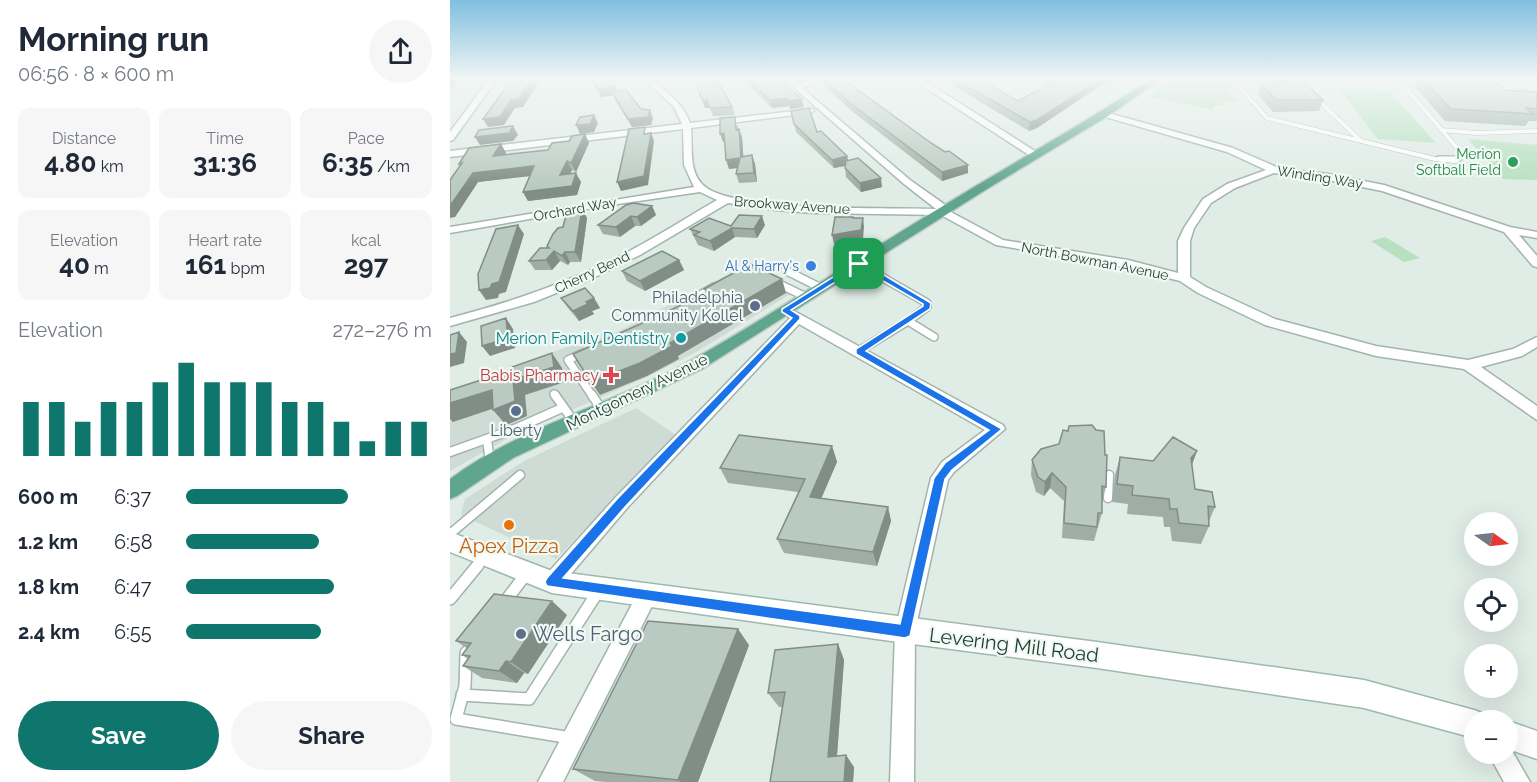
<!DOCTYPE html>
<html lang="en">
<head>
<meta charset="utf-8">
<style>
	body { margin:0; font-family:Raleway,sans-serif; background:#f6f6f7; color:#1f2937; height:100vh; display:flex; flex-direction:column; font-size:22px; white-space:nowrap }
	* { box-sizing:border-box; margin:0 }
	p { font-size:20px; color:#747a83 }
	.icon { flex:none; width:33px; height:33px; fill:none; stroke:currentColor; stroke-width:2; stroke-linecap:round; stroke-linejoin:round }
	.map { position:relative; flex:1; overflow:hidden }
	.details { display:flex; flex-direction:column; background:#fff; width:450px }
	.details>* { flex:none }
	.needle { width:39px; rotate:104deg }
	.buttons { position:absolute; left:1014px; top:512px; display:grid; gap:12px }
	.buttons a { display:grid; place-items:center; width:54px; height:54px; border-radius:50%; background:#fff; box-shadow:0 6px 24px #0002; font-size:30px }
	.pin { position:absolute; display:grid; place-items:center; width:51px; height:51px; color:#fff; margin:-26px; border-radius:12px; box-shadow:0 3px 9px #0006 }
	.round { display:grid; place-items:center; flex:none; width:63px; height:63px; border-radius:32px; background:#f6f6f7 }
	.head { display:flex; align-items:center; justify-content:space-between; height:102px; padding:0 18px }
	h1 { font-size:33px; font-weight:700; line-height:45px }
	.metrics { display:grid; grid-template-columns:repeat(3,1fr); gap:9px; height:102px; padding:6px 18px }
	.metrics div { display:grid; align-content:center; border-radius:12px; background:#f6f6f7; text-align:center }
	.metrics b { font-size:26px; font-weight:700 }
	.metrics small { font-size:16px; font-weight:400 }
	.metrics p { font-size:16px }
	.chart { height:168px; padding:12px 18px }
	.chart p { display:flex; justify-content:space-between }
	.chart svg { width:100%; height:108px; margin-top:6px; stroke:#0f766e; stroke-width:6 }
	.action { display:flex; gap:12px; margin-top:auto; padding:12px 18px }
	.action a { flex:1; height:69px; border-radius:36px; background:#0f766e; color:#fff; font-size:24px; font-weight:700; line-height:69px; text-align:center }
	.action a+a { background:#f6f6f7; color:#1f2937 }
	ul { padding:0 18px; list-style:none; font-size:20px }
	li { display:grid; grid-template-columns:96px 72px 1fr; align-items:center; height:45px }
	li i { height:15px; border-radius:8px; background:#0f766e }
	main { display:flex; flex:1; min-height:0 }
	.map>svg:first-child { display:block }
	.built { fill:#cedcd5 }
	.green { fill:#b6e0bf }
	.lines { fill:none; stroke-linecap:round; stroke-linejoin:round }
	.lane-far4-casing { stroke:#a2b4ad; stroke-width:5 }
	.lane-far3-casing { stroke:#a2b4ad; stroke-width:8 }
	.lane-far2-casing { stroke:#a2b4ad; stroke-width:10 }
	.lane-far1-casing { stroke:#a2b4ad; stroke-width:11 }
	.lane-casing { stroke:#a2b4ad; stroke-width:14 }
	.street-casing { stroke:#a2b4ad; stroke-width:3 }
	.secondary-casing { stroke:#9db9ad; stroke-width:3 }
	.primary-casing { stroke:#c0c9c6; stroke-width:3 }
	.lane-far4 { stroke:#fff; stroke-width:4 }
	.lane-far3 { stroke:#fff; stroke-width:5 }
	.lane-far2 { stroke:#fff; stroke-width:7 }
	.lane-far1 { stroke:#fff; stroke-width:8 }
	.lane { stroke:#fff; stroke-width:11 }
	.street { fill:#fff; fill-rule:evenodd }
	.secondary { fill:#fff; fill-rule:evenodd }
	.primary { fill:#60a68f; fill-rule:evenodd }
	.wall { fill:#9eaea6 }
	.shaded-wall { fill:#818d87 }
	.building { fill:#b8cac1; stroke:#818d87; stroke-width:1.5 }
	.route { fill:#1a73e8; stroke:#fff; stroke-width:1.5; fill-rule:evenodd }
	.leisure-dot { fill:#2e9e5b; stroke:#f1f9f4; stroke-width:2 }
	.shop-dot { fill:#3f7fe0; stroke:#f1f9f4; stroke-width:2 }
	.service-dot { fill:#5c6f8a; stroke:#f1f9f4; stroke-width:2 }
	.culture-dot { fill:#0f9aa8; stroke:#f1f9f4; stroke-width:2 }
	.health-dot { fill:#e0444e; stroke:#f1f9f4; stroke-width:2 }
	.food-dot { fill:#e8710a; stroke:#f1f9f4; stroke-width:2 }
	.labels { text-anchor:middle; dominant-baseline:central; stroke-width:4.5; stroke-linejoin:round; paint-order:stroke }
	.far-leisure-label { font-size:14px; fill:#27864d; stroke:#f1f9f4; text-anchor:end }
	.far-street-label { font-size:14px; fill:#1f3e33; stroke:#f1f9f4 }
	.far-shop-label { font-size:14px; fill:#366cbe; stroke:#f1f9f4; text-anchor:end }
	.service-label { font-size:16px; fill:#4e5e75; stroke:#f1f9f4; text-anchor:end }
	.culture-label { font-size:16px; fill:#0d838f; stroke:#f1f9f4; text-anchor:end }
	.health-label { font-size:16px; fill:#be3a42; stroke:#f1f9f4; text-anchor:end }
	.street-label { font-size:16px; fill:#1f3e33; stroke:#f1f9f4 }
	.near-food-label { font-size:20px; fill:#c56008; stroke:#f1f9f4 }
	.near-service-label { font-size:20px; fill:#4e5e75; stroke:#f1f9f4; text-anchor:start }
	.near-street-label { font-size:20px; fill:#1f3e33; stroke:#f1f9f4 }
</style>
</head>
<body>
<main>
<section class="details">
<div class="head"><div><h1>Morning run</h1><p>06:56 · 8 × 600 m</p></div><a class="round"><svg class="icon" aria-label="share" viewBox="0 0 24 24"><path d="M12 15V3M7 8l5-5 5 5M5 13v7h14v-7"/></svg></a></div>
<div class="metrics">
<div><p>Distance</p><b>4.80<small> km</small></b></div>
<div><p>Time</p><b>31:36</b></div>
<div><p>Pace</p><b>6:35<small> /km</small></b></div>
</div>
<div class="metrics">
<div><p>Elevation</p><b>40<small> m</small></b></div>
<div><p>Heart rate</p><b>161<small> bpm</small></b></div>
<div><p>kcal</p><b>297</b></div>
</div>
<div class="chart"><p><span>Elevation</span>272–276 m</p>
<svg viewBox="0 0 160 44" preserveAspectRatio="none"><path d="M5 44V22M15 44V22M25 44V30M35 44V22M45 44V22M55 44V14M65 44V6M75 44V14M85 44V14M95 44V14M105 44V22M115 44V22M125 44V30M135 44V38M145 44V30M155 44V30"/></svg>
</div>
<ul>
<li><b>600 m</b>6:37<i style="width:66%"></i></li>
<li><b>1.2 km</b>6:58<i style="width:54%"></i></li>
<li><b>1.8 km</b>6:47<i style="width:60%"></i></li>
<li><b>2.4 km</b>6:55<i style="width:55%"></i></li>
</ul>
<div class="action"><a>Save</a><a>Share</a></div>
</section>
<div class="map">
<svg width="1087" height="782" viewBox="0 0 1087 782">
	<rect width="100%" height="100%" fill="#e0ece6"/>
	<path class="built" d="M294,266L342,293L248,351L195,378L64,435L0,471V389L29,381L160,330L165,333Z
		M186,408L226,435L106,559L11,515L15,499L74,461Z"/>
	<path class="green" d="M724,79H780L784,87L775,88L789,102H772L773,105H766L762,109L698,97Z
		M889,89L939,91L986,143L928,139Z
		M1018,139L1087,145V180L1053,179Z
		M935,237L970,258L954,262L921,241Z"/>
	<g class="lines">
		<g class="lane-far4-casing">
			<path id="lane-far4" d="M782,79L817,118L985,159L1004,161
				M868,79L869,85L865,97L911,141
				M942,79L976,83
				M950,81L1013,155L1006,161
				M1044,87L1087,94
				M991,130L1027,133L1087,131"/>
		</g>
		<g class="lane-far3-casing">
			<path id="lane-far3" d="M989,159H1008"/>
		</g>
		<g class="lane-far2-casing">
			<path id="lane-far2" d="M409,264L477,303V307L458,321
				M335,270L371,288
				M325,282L356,297
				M233,305L264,287
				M409,351L458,321L484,337
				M133,353L118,360L143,397
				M104,394L106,397"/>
		</g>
		<g class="lane-far1-casing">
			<path id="lane-far1" d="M105,395L124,422
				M142,395L152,410
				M37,439L39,455L43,461
				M0,452L67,428L112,408
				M658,498L659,475
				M0,534L70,475
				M27,566L35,557"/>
		</g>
		<g class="lane-casing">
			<path id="lane" d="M0,599L28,565
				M54,603L76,574
				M20,649L16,653L15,686L6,719L121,738
				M12,695L79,699L149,590"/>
		</g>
		<g class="street-casing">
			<path id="street" d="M39,79H47L3,140L0,141V132Z
				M193,79H201C217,92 233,103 240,123L363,109L364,111L360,113L241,128C243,146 238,171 253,185C282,213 441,207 486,209L454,184L334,79H342L348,84L366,79H378L352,88L460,180L494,204L497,210L553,240L678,260L728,273V241L734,228L753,199L777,184L816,170L777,152L652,116V112H655L783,148L831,169L878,174L934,185L1060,227L1087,232V238L1069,235L1087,256V267L1083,266L1054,232L932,191L878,180L824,173L785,188L761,203L744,228L740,241V277L756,287L825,319L926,346L1018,360L1063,349L1087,337V347L1072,356L1031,367L1087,406V420L1014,369L926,356L815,325L748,293L730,281L678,268L546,245L491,215L364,213L326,210L278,203L190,255L141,279L84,302L0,326V318C58,303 114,284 168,257C202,240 234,219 267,200L250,192L154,206L0,233V227L244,187L234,165L233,129L0,157V151L232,124L224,107Z
				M335,306L553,425L555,429L504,472L498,480L465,631L464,782H440L445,631L481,478L492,462L535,430L349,324L178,507L109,588L102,591L95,588L92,582L95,576L166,497L340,318L329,310Z
				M197,586L204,589L207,596L113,782H88L190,589Z
				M1058,744L1080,782H1054L1038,753H1058Z"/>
		</g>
		<g class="secondary-casing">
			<path id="secondary" d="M462,79H472L591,155L586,158L582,157Z
				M0,532L102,571L647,642L914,680L1024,710L1034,714L1036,720H1024V738L914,708L647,668L455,643L102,593L0,552Z
				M1058,721L1087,731V759L1058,749Z"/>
		</g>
		<g class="primary-casing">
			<path id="primary" d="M701,79H711L658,116L540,187L252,369L63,458L7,496L0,499V479C73,425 162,405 240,361C324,314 405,259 488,209C559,165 632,125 701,79Z"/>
		</g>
		<use href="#lane-far4" class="lane-far4"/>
		<use href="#lane-far3" class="lane-far3"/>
		<use href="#lane-far2" class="lane-far2"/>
		<use href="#lane-far1" class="lane-far1"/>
		<use href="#lane" class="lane"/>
		<use href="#street" class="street"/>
		<use href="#secondary" class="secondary"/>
		<use href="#primary" class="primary"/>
	</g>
	<path class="wall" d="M140,79H159L168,91L203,118L201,125L182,127L165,100L163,95L151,97Z
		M297,79L354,107L340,109L339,106L322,108L299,86Z
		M374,79L518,173L492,181L403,112L375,87Z
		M492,79H525L530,82V84L568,101L594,87L595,81L584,79H668L659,85L653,84L587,128L579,131Z
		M818,79H850L873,100L869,111L823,112L808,95L811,84H822Z
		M968,79H1019L1055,90L1087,92V121H1079L1075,126L995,121L965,87Z
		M246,85L282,107L285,115L263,116L260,108H255Z
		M341,111L397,156L398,160L432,187L411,192L396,177L395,166L384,168L346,132Z
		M288,125V129H289L292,137L293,157L302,155L305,164L307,182L289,183L286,174L288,168L279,169L275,142H273Z
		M135,134L139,143L126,172L122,170L120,174L131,182L127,195L78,201L73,192L80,176L28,182L5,217L10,165L9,164L51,144L56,153L55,155L98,150Z
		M202,206L206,215L191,226H185L170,237L153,234L148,225Z
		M132,209L137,218L131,262H120L118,265L110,261L102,270H85L79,261L98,248L97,246L113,227Z
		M315,225L307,238L285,237L264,251L248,245L240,229L281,226Z
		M229,260L234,270L195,291L177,281L172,271Z
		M111,298H144L150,308L142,311L144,314L129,321L118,308Z
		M382,446L387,462L371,498L438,507L441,521L427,566L334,553L327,539L348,492L278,483L270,468Z
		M747,451L742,464L745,489L765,507L759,521V526L751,544L722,541L720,527H714L713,517L677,514L678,504L662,502L665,475L670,457L703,461Z
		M582,460L656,487L652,501V513L644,541L612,538L614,501L600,488L594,496L586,492L581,475Z
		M117,615L78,674L74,673L67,683L32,678L13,666L18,659L12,655L18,649L6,641Z
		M388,644L394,660L387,756L404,767L403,782H320L332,707H329L318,693Z
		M299,645L248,782H156L145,781L123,769Z"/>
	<path class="shaded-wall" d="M0,79H10L0,89Z
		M78,79H85L88,84L73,107L65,108L54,125L38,127L33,119L61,100Z
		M651,79H654L653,84L587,128L579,131L580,122Z
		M660,79H668L659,85Z
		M165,86L169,94L151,97L148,89Z
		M337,98L339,106L322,108L320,100Z
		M352,99L354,107L340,109L338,101Z
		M257,100L260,108H255L253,101Z
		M200,110L203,118L201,125L182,127L178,119Z
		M144,115L148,123L144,132L130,134L126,125Z
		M63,126L68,135L63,141L30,145L25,137Z
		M289,129L292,137L294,165L291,157Z
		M201,133L204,141L198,185L171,191L167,182Z
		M274,133L277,142H273L270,134Z
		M135,134L139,143L126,172L121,163Z
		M51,144L56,153L48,165L43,156Z
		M302,155L305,164L307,182L304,173Z
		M397,156L399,165L384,168L382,160Z
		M290,158L293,167L279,169L276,160Z
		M117,161L122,170L115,184L110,175Z
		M518,165V173L492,181V172Z
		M84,166L89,175L28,182L5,217L0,218V206L23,173Z
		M126,173L131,182L127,195L78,201L73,192Z
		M431,178L432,187L411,192L410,183Z
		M202,206L206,215L191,226L187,217Z
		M132,209L137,218L131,262L125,252Z
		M181,216L185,226L170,237L166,227Z
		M312,216L315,225L307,238L304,229Z
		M413,218L414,227L413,239L384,244L382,235Z
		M68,225L74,234L56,292L49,294L48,298L36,300L29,290Z
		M282,228L285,237L264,251L260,241Z
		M104,251L110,261L102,270L96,260Z
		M115,252L120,262L118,265L112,256Z
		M229,260L234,270L195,291L190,281Z
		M332,279L336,293L228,356L229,359L197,376L150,395L141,382L220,343Z
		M144,298L150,308L142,311L144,314L129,321L123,311L136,302Z
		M56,318L63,329L65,348L40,356L32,346Z
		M9,332L17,342L14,363L0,367V354Z
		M102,353L112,368L115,382L75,395L77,416L56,425L43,410L63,380Z
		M42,390L54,405L3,422L0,419V403Z
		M382,446L387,462L366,511L360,497Z
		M747,451L740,470L741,458Z
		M602,473L600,488L594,496L595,482Z
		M438,507L441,521L427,566L423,552Z
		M102,601L117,615L78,674L61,662Z
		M288,629L299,645L248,782H231L228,780Z
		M388,644L394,660L386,769L378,757Z
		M56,661L74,673L67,683L49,671Z
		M396,755L404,767L403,782H394Z"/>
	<path class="building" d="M62,79H82L69,99L61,100L50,117L33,119Z
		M141,79H159L165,86L148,89Z
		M297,79H326L352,99L338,101L337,98L320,100Z
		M374,79H393L481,143L495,152L499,151L518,165L492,172L401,104Z
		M504,79H525L530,82L529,84L534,82L568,101L604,82L595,79H651L587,120L580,122Z
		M833,79H850L873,100H827L811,84L837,83Z
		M973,79H1019L1044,81L1055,90L1087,92V109L1076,108L1083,114L1001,109Z
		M265,81L268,85V81L282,107L260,108L257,100L253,101L246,85Z
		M176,90L191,109L200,110L198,117L178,119L162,92Z
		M359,108L367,132L371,131L397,156L382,160L344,124L341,111Z
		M144,115L140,124L126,125L130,117Z
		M285,117L286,130L289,129L291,157L302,155L304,173L286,174L290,158L276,160L274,133L270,134V118Z
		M63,126L59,133L25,137L29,130Z
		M195,127L194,134L201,133L194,176L167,182L179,129Z
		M135,134L121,163L117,161L110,175L126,173L122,186L73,192L84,166L23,173L0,206V180L12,163L9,164L19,148L51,144L43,156L98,150L102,143L119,141L122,136Z
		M408,158L431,178L410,183L395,168L396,161Z
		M183,203L202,206L187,217L181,216L166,227L148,225L176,205Z
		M132,209L125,252H115L112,256L104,251L96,260L79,261L90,248H99L97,246L103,234L108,228L113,227L117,211Z
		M289,215L312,216L304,229L282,228L260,241L244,235L250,232L240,229L259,218L281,226Z
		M385,217H403V218H413L411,230L382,235Z
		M68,225L49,282L42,284L40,288L29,290L28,274L46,229Z
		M212,251L229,260L190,281L172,271Z
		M300,264L332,279L220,343L222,346L190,363L141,382L123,354L217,312L258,291L254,289Z
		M135,288L144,298L136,302L138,304L123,311L111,298Z
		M56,318L58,338L32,346L31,326Z
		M9,332L6,353L0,354V335Z
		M102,353L104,367L63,380L65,401L43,410L42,390L0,403V390L62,370V367Z
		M642,425L646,430L654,431L655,455H657L656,487L652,486V513H648L647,527L614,523L616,487L602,473L595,482L588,477L582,460L591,449L609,444L613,430L618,431L619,426Z
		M289,435L382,446L360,497L438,507L423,552L327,539L355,479L270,468Z
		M723,437L747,451L741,458L745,489L762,492L765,507L758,506L759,526L729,523L727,509H720L719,499L682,495L683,486L667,484L670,457L703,461Z
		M44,594L102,601L61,662L56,661L49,671L13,666L20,656L12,655L21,643L6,641Z
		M198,621L288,629L228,780L123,769Z
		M388,644L378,757L396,755L394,782H320L335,692L318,693L325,650Z"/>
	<linearGradient id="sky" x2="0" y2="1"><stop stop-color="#7fbfe1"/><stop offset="0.42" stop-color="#f1f6f4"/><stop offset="1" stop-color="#f1f6f4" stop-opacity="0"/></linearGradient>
	<rect width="1087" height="188" fill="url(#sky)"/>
	<path class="route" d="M407,262H412L481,303L480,309L416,351L552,429L502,470L495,479L460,636L455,638L97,586L95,582L97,578L167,499L342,318L332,312V309ZM409,267L473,304V306L406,349V354L539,430L495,463L484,478L450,624L113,578L176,506L350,319V316L341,310Z"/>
	<circle class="leisure-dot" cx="1063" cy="162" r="6"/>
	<circle class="shop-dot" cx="361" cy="266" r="6"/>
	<g class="service-dot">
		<circle cx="305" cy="306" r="6"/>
		<circle cx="66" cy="411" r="6"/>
		<circle cx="71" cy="634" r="6"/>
	</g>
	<circle class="culture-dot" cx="231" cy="338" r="6"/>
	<path class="health-dot" d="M158 366h6v6h6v6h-6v6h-6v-6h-6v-6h6z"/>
	<circle class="food-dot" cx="59" cy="525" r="6"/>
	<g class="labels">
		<g class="far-leisure-label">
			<text x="1051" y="154">Merion<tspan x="1051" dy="16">Softball Field</tspan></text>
		</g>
		<g class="far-street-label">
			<text transform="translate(870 177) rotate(9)">Winding Way</text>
			<text transform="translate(342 205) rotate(4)">Brookway Avenue</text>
			<text transform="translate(125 209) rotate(-10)">Orchard Way</text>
			<text transform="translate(645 261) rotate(11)">North Bowman Avenue</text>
			<text transform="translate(142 272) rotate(-25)">Cherry Bend</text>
		</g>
		<g class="far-shop-label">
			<text x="349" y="266">Al &amp; Harry's</text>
		</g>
		<g class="service-label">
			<text x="293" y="297">Philadelphia<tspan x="293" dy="18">Community Kollel</tspan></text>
			<text x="66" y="430" text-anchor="middle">Liberty</text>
		</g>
		<g class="culture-label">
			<text x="219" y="338">Merion Family Dentistry</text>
		</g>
		<g class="health-label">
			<text x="149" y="375">Babis Pharmacy</text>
		</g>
		<g class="street-label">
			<text transform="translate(187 392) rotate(-26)">Montgomery Avenue</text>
		</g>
		<g class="near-food-label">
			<text x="59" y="546">Apex Pizza</text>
		</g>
		<g class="near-service-label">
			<text x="83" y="634">Wells Fargo</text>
		</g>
		<g class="near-street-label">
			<text transform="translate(564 645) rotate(7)">Levering Mill Road</text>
		</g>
	</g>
</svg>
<div class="buttons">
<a><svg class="needle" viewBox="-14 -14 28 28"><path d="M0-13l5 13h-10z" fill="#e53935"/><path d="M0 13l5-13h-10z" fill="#747a83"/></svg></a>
<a><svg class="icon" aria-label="locate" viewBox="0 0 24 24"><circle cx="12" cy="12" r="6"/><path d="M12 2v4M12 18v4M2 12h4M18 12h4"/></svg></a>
<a>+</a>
<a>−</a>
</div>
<div class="pin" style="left:409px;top:264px;background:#1e9e55"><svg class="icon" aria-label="arrive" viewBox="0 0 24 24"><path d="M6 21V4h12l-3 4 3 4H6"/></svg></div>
</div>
</main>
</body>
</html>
